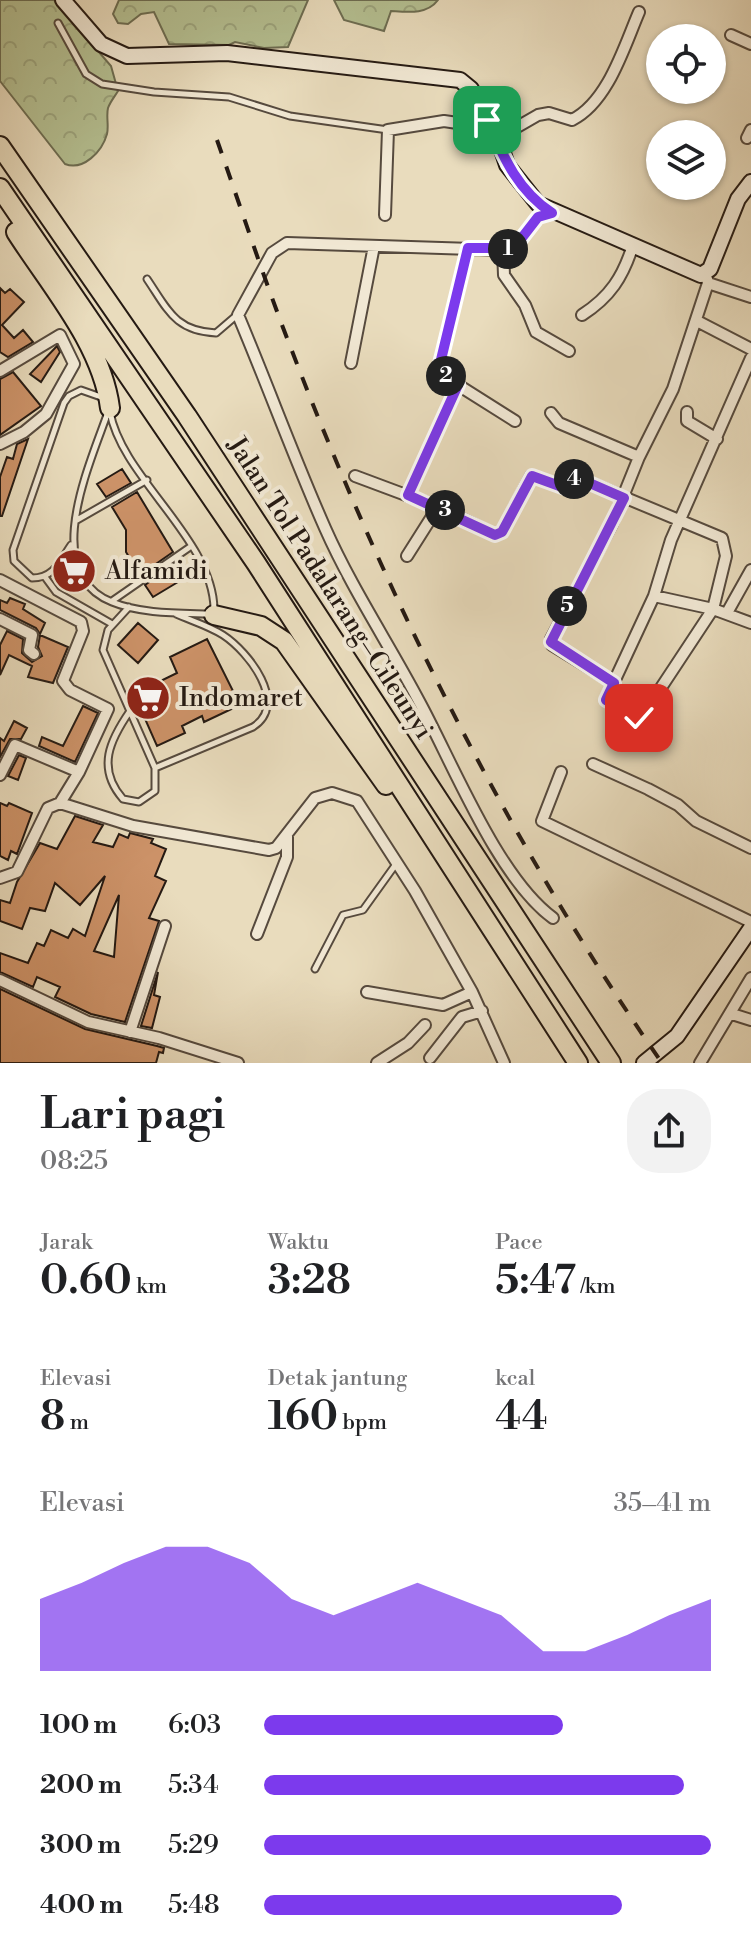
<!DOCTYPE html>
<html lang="id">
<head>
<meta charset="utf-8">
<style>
	body { margin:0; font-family:"Libre Bodoni",serif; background:#f2f2f2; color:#202124; height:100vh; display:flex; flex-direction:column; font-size:30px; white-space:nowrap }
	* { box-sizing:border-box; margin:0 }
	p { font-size:26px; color:#757577 }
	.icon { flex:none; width:44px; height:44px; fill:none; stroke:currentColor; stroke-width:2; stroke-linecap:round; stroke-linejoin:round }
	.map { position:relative; height:1063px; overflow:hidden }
	.panel { display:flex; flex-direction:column; background:#fff; flex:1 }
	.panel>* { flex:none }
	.buttons { position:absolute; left:646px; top:24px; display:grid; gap:16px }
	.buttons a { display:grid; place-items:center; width:80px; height:80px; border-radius:50%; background:#fff; box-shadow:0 2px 6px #0004; font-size:40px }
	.pin { position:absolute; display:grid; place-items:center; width:68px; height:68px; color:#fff; margin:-34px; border-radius:16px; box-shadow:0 4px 12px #0006 }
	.km { position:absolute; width:40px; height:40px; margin:-20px; border-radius:50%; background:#222; color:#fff; font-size:22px; line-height:40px; text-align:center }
	.round { display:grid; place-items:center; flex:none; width:84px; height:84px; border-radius:32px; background:#f2f2f2 }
	.summary { display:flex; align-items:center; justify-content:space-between; height:136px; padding:0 40px }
	h1 { font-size:44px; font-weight:600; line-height:60px }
	.figures { display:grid; grid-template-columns:repeat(3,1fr); gap:12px; height:136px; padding:8px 40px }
	.figures div { display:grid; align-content:center }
	.figures b { font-size:40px; font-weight:600 }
	.figures small { font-size:22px; font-weight:400 }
	.figures p { font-size:22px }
	.chart { height:224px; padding:16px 40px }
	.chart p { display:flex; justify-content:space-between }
	.chart svg { width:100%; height:144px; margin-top:8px; fill:#7c3aed; opacity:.7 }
	ul { padding:0 40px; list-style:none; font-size:26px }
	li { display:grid; grid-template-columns:128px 96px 1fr; align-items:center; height:60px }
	li i { height:20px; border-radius:10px; background:#7c3aed }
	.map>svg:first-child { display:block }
	.forest { fill:url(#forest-crowns); stroke:#6d6d52; stroke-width:2 }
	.building { fill:#cc9268; stroke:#251a13; stroke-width:2; fill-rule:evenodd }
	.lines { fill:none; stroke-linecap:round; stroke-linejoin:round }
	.lane-casing { stroke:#564a3e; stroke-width:9 }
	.street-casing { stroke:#564a3e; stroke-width:14 }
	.secondary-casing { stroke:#251a13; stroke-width:18 }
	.highway-casing { stroke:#251a13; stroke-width:22 }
	.lane { stroke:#f1e8d4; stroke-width:5 }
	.street { stroke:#f1e8d4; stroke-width:10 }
	.secondary { stroke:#f1e8d4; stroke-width:14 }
	.highway { stroke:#e9dcbd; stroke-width:18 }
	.rail { stroke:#251a13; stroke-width:4; stroke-dasharray:14 14; stroke-linecap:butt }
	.route-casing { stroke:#fff; stroke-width:16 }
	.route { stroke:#7c3aed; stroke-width:10 }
	.labels { text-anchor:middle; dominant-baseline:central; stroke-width:8; stroke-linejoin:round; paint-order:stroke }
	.poi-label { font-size:26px; fill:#251a13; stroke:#f1e8d4; text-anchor:start }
	.street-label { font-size:26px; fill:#251a13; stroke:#f1e8d4 }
</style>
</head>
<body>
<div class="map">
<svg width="751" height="1063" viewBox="0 0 751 1063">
	<defs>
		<pattern id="forest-crowns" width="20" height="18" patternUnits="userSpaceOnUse" patternTransform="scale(2)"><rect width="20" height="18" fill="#b5c092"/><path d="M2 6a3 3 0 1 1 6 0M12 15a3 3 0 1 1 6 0" fill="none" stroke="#9ca47d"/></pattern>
	</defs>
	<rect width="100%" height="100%" fill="#e9dcbd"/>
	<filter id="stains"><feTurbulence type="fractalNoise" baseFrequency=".0025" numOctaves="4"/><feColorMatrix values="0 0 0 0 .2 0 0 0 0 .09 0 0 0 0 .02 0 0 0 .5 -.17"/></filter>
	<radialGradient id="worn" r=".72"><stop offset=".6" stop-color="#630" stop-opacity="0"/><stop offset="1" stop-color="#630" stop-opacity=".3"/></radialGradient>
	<path class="forest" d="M0,0H54L111,66L118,91C115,96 110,102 108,108C106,116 109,126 107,134C102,152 83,171 65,164L0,81Z
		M119,0H308L288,47L264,48L235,42L229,45L169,44L154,12L141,14L128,24L118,23L113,14Z
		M334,0H438C427,15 407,12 391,11L384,31L344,20Z"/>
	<path class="building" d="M0,288L5,293L10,289L24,302L2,325L14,338L23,330L33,342L8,357L0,352Z
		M57,346L60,352L41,382L30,374Z
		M13,372L41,406L0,435V379Z
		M28,439L2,516H0V477L7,457L13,459L17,444Z
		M122,469L131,483L106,497L97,484Z
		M137,492L173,552L140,575L126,552V530L112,507Z
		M179,561L188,576L153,597L145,585Z
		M10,598L25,604L23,609L45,623L40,634L36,628L0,610V600L7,603Z
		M138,623L158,640L138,663L118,645Z
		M7,631L23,639L22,653L32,662L42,656L38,647L40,635L68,647L53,683L28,677L32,666L9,655L0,675V645Z
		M207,639L240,705L204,722L202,716L182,726L185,733L157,746L134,694L177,673L170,657Z
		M83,706L98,713L75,762L39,746L42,737L63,746Z
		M14,721L27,728L21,739H10L0,757V738L4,741Z
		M19,755L26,758L18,780L8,776Z
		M0,803L7,806L9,803L32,813L17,854L11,851L8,860L0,856Z
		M75,816L103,825L93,842L113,847L119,834L128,838L130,833L153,839L151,843L166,849L155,876L166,881L149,918L159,921L125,1022L91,1014L55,997L60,987L37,977L33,987L0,972V953L28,963L37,943L44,946L51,930L68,938L73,929L85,936L105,876L80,905L55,883L45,911L30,908L22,929L0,921V900L10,903L17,882L40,843L57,849ZM119,895L114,957L94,951Z
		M158,972L154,995L160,997L152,1028L141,1026Z
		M0,989L85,1029L157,1046L164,1048L163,1053L159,1052L156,1063H0Z"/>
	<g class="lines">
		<g class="lane-casing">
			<path id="lane" d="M58,23L86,74L102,84L154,92L229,97L290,116L388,130
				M147,279C168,310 175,331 216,333L237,315
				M108,412C90,464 39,573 112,602C141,614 179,613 210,614
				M110,412C122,478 213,539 214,609
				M77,520L147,480
				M71,545C60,561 54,578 32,578L14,561L13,550L64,403L69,396L81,390L101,397
				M45,577L56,592L112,624
				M112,601L190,547
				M129,607L108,630L103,650L155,768L253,727C289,704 249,652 223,635C209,626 192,621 176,614
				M130,711C110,740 96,768 123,799L139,802L155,791V768
				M315,969L343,915L363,910L396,864"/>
		</g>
		<g class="street-casing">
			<path id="street" d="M731,35L751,44
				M498,138L538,115L549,113L572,120C608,102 624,47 639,12
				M747,138L751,130
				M552,213L538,217L514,248L503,250L287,243L272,253L238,315C268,386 294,458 325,528C352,589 389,644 420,703C453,764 498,878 553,918
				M385,215L388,130L444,121L491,128
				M503,250L504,275L525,305L536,332L569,351
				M707,279L708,283L751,297
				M582,315C610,297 623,277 633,245
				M697,321L751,349
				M351,363L374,246
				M0,371L60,335L74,364L46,414L24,432L0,444
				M458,385L439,368L468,248
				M687,412V421L717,439
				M551,413L559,423L639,457
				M355,476L438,507L495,535L502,532L531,476L565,488L578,478L722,538L726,556L713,609L751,623
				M408,495L458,385L515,421
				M407,556L438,507
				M0,580L81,622L83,631L63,681L70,690L108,709L79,772L60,803
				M654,596L713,609L641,718L606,699Z
				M654,596L671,540L751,358
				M728,611L751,570
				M0,619L32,635L29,650L34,654
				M614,683L552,645L551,639L612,524L639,457L673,389L708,283
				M593,764L648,789L678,805L696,821L751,848
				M561,772L542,821L751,922
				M0,775L15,745L79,772
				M60,803L133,826L269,850L276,848L315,798L332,793L357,801L415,891L472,992L504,1063
				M0,878L17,872L48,808L60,803
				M257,934L287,857V834
				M0,980L88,1022L159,1038L238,1063
				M367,992L443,1005L472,992
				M732,1014L751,1020
				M130,1032L165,926
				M430,1058L462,1017L482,1011
				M377,1063L408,1043L425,1025
				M700,1063L751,978"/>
		</g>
		<g class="secondary-casing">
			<path id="secondary" d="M63,0L101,44L127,56L227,53L460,80L471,89L498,138L507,165L538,204L701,275L710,269L738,199L751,182
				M644,1063L677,1036L751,928"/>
		</g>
		<g class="highway-casing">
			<path id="highway" d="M0,146L187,416L611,1063
				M0,188L256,563L578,1063
				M16,232C49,284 102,344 110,408
				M214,615L261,626L284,641L386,785"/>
		</g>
		<use href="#lane" class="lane"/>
		<use href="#street" class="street"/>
		<use href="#secondary" class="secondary"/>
		<use href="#highway" class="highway"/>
		<path class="rail" d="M217,140C242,211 265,282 292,351C388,601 510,844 662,1063"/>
	</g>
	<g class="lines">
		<g class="route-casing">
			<path id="route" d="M487,120C503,156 517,190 552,213L538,217L514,248H468L439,368L458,385L408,495L495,535L502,532L532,476L565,488L578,478L624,498L551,642L614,683L606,700L639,718"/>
		</g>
		<use href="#route" class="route"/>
	</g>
	<defs>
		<g id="supermarket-disc" transform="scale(2.3)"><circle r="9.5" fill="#8f2418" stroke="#f1e8d4"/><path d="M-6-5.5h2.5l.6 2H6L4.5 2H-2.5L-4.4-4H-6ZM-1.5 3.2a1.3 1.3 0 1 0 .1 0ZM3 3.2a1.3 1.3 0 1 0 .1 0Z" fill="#fff"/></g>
	</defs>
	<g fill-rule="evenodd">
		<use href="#supermarket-disc" x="74" y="571"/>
		<use href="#supermarket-disc" x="148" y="698"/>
	</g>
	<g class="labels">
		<g class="poi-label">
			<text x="105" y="571">Alfamidi</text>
			<text x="179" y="698">Indomaret</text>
		</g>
		<g class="street-label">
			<text transform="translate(330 588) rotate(57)">Jalan Tol Padalarang–Cileunyi</text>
		</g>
	</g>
	<rect width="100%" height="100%" filter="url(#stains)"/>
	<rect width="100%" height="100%" fill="url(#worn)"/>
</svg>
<div class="buttons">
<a><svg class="icon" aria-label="locate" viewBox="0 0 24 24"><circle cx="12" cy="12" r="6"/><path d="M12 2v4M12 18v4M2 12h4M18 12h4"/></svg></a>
<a><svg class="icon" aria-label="layers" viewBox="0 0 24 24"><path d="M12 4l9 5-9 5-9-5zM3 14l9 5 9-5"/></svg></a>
</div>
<div class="pin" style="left:487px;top:120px;background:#1e9e55"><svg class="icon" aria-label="arrive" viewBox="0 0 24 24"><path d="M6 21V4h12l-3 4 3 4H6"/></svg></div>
<div class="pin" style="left:639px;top:718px;background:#d93025"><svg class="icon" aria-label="check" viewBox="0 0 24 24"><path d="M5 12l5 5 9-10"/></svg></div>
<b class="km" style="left:508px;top:249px">1</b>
<b class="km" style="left:446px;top:376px">2</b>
<b class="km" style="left:445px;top:510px">3</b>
<b class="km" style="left:574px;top:479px">4</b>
<b class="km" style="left:567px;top:606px">5</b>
</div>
<section class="panel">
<div class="summary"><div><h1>Lari pagi</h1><p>08:25</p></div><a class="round"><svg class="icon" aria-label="share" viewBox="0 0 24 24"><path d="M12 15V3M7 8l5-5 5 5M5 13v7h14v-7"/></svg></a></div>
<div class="figures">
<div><p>Jarak</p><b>0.60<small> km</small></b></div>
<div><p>Waktu</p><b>3:28</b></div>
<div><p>Pace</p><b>5:47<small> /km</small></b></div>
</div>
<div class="figures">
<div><p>Elevasi</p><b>8<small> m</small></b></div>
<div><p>Detak jantung</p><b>160<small> bpm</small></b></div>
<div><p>kcal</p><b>44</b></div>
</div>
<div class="chart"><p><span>Elevasi</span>35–41 m</p>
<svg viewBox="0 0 160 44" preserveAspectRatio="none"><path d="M0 44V22L10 17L20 11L30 6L40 6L50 11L60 22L70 27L80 22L90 17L100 22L110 27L120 38L130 38L140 33L150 27L160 22V44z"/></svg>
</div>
<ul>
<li><b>100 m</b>6:03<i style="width:67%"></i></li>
<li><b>200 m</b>5:34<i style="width:94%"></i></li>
<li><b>300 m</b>5:29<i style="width:100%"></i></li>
<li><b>400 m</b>5:48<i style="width:80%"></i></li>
</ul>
</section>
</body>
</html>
